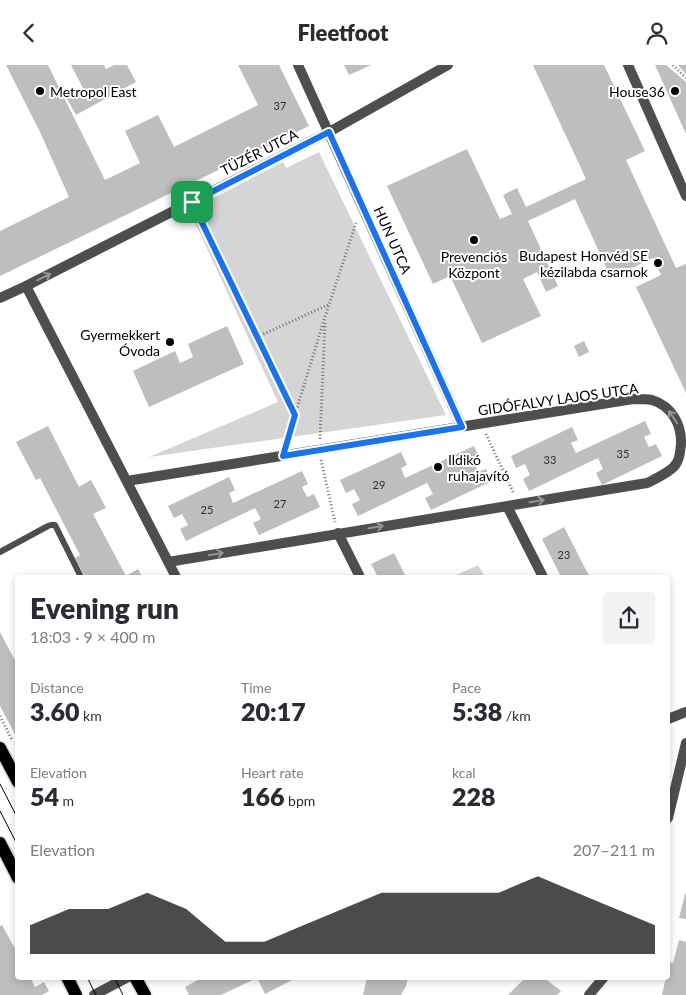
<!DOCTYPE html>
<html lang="en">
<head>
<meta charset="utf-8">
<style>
	body { margin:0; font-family:Lato,sans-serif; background:#f2f2f3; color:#2b2b33; height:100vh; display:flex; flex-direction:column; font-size:19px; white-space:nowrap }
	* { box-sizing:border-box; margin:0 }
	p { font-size:16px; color:#7c7c81 }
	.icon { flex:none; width:28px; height:28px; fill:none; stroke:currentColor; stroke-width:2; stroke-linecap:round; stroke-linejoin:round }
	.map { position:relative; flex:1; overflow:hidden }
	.drawer { position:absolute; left:15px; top:510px; width:655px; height:405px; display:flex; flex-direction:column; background:#fff; border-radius:5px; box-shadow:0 2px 8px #0003 }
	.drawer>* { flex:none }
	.pin { position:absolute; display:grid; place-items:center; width:42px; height:42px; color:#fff; margin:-21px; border-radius:10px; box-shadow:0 2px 8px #0006 }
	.round { display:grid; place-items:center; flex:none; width:52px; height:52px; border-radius:5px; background:#f2f2f3 }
	.head { display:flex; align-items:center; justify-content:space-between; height:85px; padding:0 15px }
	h1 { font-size:28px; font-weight:800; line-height:38px }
	.stats { display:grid; grid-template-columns:repeat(3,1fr); gap:8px; height:85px; padding:5px 15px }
	.stats div { display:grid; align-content:center }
	.stats b { font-size:25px; font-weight:800 }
	.stats small { font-size:14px; font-weight:400 }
	.stats p { font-size:14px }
	.chart { height:140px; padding:10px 15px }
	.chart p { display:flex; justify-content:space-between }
	.chart svg { width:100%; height:90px; margin-top:5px; fill:#000; opacity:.7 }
	header { display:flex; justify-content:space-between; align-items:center; height:65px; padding:0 15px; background:#fff; font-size:22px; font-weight:800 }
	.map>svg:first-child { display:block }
	.green { fill:#d5d5d5 }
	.building { fill:#bebebe }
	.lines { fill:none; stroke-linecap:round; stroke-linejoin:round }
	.primary-casing { stroke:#dbdbdb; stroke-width:15 }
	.path { stroke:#707070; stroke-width:3; stroke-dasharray:1 2.5; stroke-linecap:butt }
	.lane { stroke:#4e4e4e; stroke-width:6 }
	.street { stroke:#4e4e4e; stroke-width:10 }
	.primary { stroke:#000; stroke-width:12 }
	.tram { stroke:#000; stroke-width:1 }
	.oneway { stroke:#959595 }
	.route-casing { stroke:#fff; stroke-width:10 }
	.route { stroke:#1a73e8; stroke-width:6 }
	.poi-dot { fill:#000; stroke:#fff; stroke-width:2 }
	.labels { text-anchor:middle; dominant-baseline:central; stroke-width:4; stroke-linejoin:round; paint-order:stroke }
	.number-label { font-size:11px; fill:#303030 }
	.poi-label { font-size:14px; fill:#000; stroke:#fff; text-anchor:end }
	.street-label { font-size:14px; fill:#000; stroke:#fff }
</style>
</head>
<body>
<header><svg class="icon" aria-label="back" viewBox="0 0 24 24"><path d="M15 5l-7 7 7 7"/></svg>Fleetfoot<svg class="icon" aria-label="person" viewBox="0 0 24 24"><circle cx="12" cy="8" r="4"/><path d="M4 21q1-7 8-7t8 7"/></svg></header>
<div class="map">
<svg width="686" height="930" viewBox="0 0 686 930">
	<rect width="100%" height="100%" fill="#fff"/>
	<path class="green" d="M319,87L446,350L149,392L278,337L192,151L205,145L202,139L283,97L286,103Z
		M478,500L485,512H452Z"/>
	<path class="building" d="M6,0H48L105,115L140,98L125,66L158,50L174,82L258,40L238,0H279L309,61L0,211V166L69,132L40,67Z
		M71,0H104L106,4L114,0H127L136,17L76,50L67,34L84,25Z
		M344,0H371L349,10Z
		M533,0H604L645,86L626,95L676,203L686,199V328L636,222L661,210L653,193L611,213L575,134L528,156L558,221L546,227L537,207L523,214L541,251L482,278L450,211L433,219L387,121L467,84L500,154L512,149L503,130L517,123L526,142L586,114Z
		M655,0H666L686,17V69Z
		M678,0H686V9Z
		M227,261L244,299L149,342L133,306L175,286L180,298L193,292L188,279Z
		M584,276L589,287L579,292L574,281Z
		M645,356L651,369L644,372L649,382L656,379L662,391L602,420L596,408L603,404L598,393L529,426L523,414L530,410L525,399L516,403L511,391L572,362L578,375L571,378L576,388Z
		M48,361L79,422L91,415L106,443L93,449L126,511L138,504L142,512H85L75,493L80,490L40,413L36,415L16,377Z
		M474,381L480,394L474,397L478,407L486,404L492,416L431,445L425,433L433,429L427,418L358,451L352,439L360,435L354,424L346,428L340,415L401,387L407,400L401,403L405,413Z
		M302,406L308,419L302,422L307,432L314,429L320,442L259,470L253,458L261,454L255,443L186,476L180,464L188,460L182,449L174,453L168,441L229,412L235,425L229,428L233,438Z
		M564,462L586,505L590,512H561L542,474Z
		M394,488L406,512H378L371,499Z
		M0,567L18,601V675L0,641Z
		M685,829H686V854L679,853Z
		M2,860L18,889V912H30L35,922L44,917L49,926L42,930H0V861Z
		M679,875L686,877V930H662L666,912H668L670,897L673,898Z
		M203,912H298L265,929L257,913L221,930H189L185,922Z
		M367,912H408L406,921L401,930H363Z
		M526,912H543L561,926L557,930H508Z"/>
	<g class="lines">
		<g class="primary-casing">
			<path id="primary" d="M0,683L18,717
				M0,778L18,813
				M67,912L76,930
				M135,912L145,930"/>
		</g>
		<path class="path" d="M673,0L686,13
			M197,146L295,349
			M257,272L328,240
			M486,369L514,429
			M320,374L325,258
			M286,379L325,252L356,158
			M321,395L335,457
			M0,651L12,675"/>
		<path class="lane" d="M0,487L48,461L51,460H55L81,512"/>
		<path class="street" d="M298,0L462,362
			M628,0L686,131
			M26,221L176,512
			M0,233L26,221L329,67L448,0
			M127,416L633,334C639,334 646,334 652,335C672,341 682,360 681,380C680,386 680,394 676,399C671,407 655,414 647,418L168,497
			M507,441L543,512
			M338,468L360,512
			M668,654L686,647
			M668,753L686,678
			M94,930L128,912
			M589,930L604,912"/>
		<use href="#primary" class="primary"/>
		<path class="tram" d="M0,719L18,754
			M0,746L18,781
			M87,912L96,930
			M114,912L123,930"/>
	</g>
	<defs><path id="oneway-shaft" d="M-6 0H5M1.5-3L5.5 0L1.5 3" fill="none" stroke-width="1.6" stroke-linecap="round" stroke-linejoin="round" transform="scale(1.25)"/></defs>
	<g class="oneway">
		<use href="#oneway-shaft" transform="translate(44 212) rotate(-27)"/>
		<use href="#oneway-shaft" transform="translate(673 352) rotate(-124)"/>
		<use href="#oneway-shaft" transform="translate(537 436) rotate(-9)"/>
		<use href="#oneway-shaft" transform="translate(376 462) rotate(-9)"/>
		<use href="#oneway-shaft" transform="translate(216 489) rotate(-10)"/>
	</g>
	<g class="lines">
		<g class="route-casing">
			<path id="route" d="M329,67L462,362L283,391L295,350L192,137Z"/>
		</g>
		<use href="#route" class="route"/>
	</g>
	<g class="poi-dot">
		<circle cx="40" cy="26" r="5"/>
		<circle cx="675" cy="26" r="5"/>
		<circle cx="474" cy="175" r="5"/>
		<circle cx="658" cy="198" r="5"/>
		<circle cx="170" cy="277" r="5"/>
		<circle cx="438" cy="402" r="5"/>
	</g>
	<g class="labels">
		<g class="number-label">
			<text x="280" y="40">37</text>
			<text x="623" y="388">35</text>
			<text x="550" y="394">33</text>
			<text x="379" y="419">29</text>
			<text x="280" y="438">27</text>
			<text x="207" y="444">25</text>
			<text x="564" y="489">23</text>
		</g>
		<g class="poi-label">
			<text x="50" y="26" text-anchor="start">Metropol East</text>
			<text x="665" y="26">House36</text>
			<text x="648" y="190">Budapest Honvéd SE<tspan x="648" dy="16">kézilabda csarnok</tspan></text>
			<text x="474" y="191" text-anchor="middle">Prevenciós<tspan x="474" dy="16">Központ</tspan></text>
			<text x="160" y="269">Gyermekkert<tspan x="160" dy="16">Óvoda</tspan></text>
			<text x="448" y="394" text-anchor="start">Ildikó<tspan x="448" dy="16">ruhajavító</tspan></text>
		</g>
		<g class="street-label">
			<text transform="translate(259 87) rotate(-27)">TÜZÉR UTCA</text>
			<text transform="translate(393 175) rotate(66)">HUN UTCA</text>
			<text transform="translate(558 334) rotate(-8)">GIDÓFALVY LAJOS UTCA</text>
		</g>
	</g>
</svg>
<div class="pin" style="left:192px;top:137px;background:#1e9e55"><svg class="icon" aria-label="arrive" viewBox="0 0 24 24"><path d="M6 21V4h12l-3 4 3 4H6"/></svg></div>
<section class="drawer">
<div class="head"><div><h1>Evening run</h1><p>18:03 · 9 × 400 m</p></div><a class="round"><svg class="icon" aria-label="share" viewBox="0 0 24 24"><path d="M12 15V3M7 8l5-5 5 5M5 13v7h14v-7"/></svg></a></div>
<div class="stats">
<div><p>Distance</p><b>3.60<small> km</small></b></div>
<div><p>Time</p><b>20:17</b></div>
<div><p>Pace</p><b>5:38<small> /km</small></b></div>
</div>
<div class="stats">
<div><p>Elevation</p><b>54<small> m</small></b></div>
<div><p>Heart rate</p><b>166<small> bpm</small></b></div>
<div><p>kcal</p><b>228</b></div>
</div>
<div class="chart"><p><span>Elevation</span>207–211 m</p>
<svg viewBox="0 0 160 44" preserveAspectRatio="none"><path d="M0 44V30L10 22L20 22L30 14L40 22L50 38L60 38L70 30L80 22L90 14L100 14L110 14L120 14L130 6L140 14L150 22L160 30V44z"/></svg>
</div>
</section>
</div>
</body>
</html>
